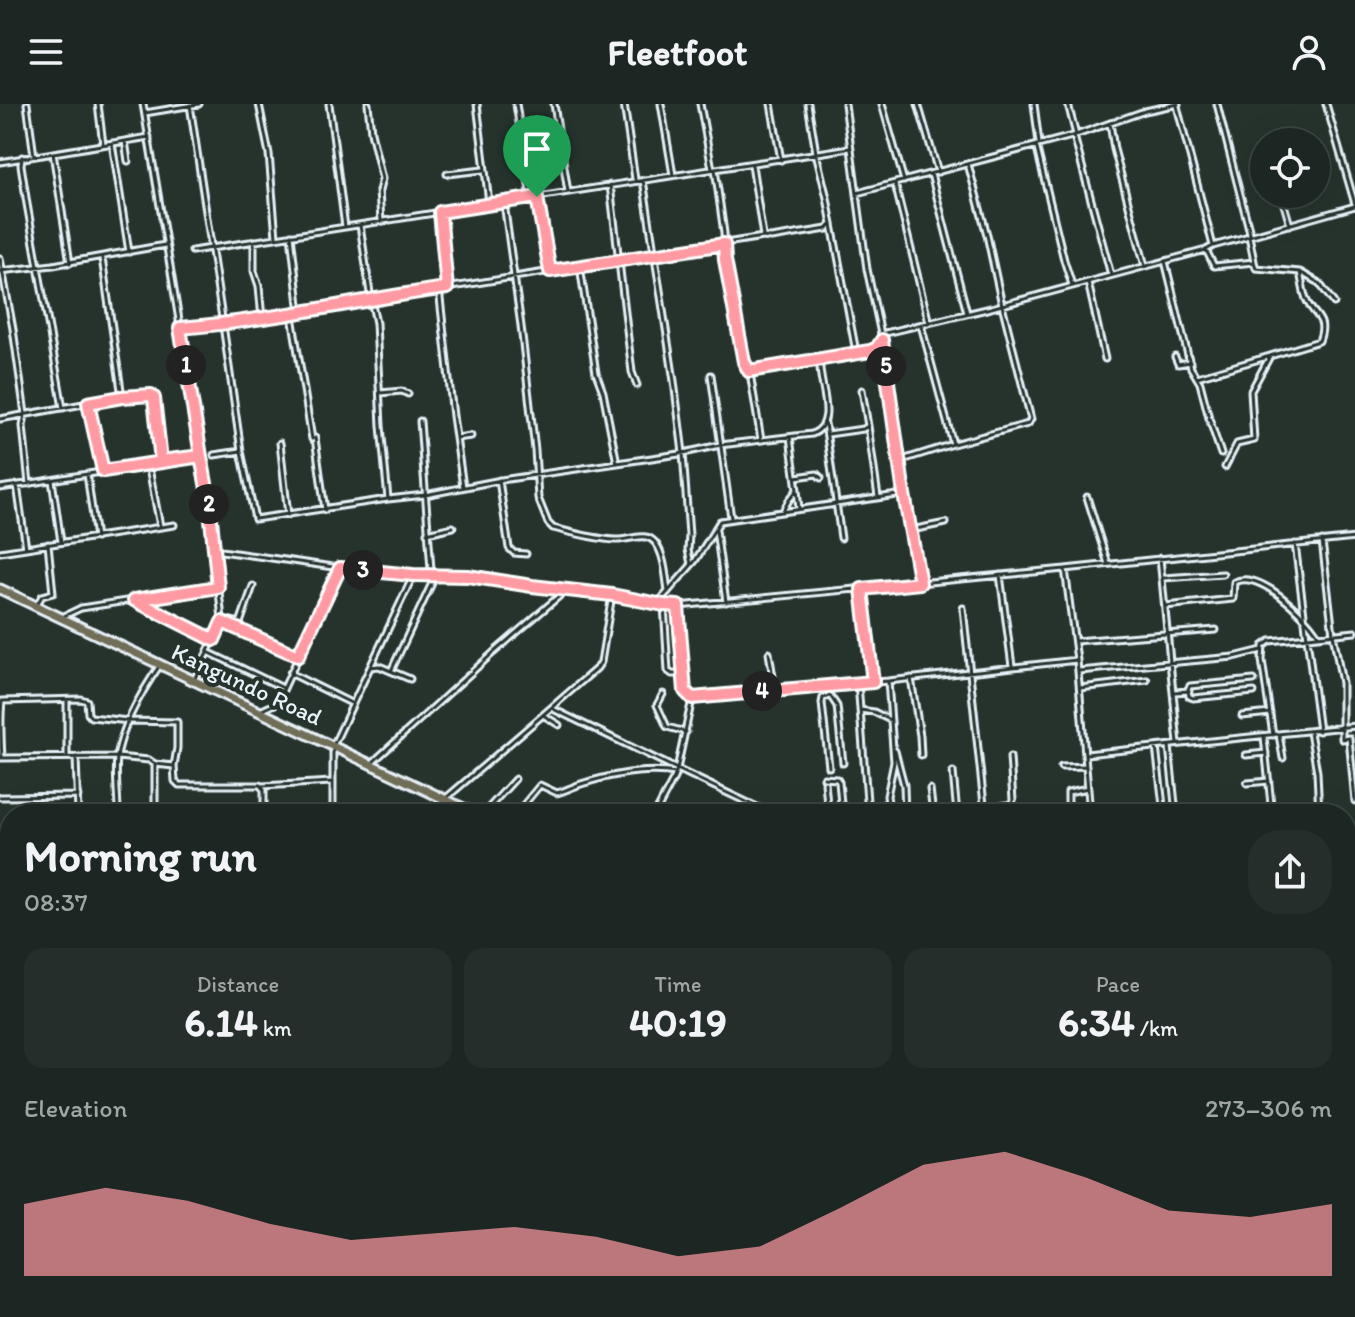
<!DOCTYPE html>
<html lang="en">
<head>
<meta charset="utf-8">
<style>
	body { margin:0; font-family:Itim,sans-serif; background:#252e2a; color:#f1f3f6; height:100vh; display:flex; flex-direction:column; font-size:30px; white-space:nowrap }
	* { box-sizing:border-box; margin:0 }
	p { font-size:26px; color:#a0a5a5 }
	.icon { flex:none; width:44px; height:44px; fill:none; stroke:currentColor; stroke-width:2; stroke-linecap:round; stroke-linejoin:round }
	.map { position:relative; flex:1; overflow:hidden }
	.sheet { position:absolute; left:0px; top:700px; width:1356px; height:514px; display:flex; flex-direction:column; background:#1c2622; border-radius:32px 32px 0 0; box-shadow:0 8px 32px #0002,0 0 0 2px #3a4340 }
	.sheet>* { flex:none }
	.tools { position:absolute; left:1250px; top:24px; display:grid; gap:16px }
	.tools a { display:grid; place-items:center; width:80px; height:80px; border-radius:50%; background:#1c2622; box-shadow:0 8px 32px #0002,0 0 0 2px #3a4340; font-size:40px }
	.pin { position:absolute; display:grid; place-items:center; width:68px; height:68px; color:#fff; margin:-82px -34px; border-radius:50% 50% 50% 0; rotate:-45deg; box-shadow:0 0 8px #0007 }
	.pin .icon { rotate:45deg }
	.km { position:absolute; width:40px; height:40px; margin:-20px; border-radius:50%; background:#222; color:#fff; font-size:22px; line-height:40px; text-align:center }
	.round { display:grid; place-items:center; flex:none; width:84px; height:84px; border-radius:32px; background:#252e2a }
	.summary { display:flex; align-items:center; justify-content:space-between; height:136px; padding:0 24px }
	h1 { font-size:44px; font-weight:700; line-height:60px }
	.figures { display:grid; grid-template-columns:repeat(3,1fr); gap:12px; height:136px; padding:8px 24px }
	.figures div { display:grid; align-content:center; border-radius:20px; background:#252e2a; text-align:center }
	.figures b { font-size:40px; font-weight:700 }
	.figures small { font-size:22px; font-weight:400 }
	.figures p { font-size:22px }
	.chart { height:224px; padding:16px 24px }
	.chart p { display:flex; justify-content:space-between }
	.chart svg { width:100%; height:144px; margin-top:8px; fill:#ff9aa2; opacity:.7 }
	header { display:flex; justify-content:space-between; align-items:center; height:104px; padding:0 24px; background:#1c2622; font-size:36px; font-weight:700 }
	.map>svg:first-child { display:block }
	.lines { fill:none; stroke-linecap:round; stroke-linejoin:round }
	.street-casing { stroke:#e8f1f8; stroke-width:9 }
	.highway-casing { stroke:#e8f1f8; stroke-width:13 }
	.street { stroke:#26332d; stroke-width:3 }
	.highway { stroke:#716e59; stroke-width:7 }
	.route-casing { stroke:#fff; stroke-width:16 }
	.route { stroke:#ff9aa2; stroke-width:10 }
	.labels { text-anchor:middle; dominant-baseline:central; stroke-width:8; stroke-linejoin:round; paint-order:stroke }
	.street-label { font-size:24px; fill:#e8f1f8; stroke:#26332d }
</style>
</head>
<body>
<header><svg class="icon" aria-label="menu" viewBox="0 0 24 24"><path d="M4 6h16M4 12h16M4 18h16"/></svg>Fleetfoot<svg class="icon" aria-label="person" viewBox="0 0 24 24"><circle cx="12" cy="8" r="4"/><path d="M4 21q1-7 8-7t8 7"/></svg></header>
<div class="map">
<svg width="1355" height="1213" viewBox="0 0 1355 1213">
	<rect width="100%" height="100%" fill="#26332d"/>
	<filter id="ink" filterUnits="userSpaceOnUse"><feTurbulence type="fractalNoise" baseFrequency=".0125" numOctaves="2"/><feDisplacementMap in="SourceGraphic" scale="16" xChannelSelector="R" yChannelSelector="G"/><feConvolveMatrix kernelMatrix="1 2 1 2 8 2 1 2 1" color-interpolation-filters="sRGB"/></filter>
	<g filter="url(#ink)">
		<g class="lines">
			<g class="street-casing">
				<path id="street" d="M27,0L34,52
					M98,0L103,40
					M143,0L209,396L222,515L220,522L194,576
					M259,0L269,50L276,133
					M329,0L345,123
					M368,0L371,28L382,75L379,87L381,117
					M477,0L489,99
					M516,0L531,94
					M554,0L568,88
					M624,0L635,75
					M661,0L673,71
					M700,0L712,65
					M771,0L781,56
					M808,0L816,49L827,94L856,248
					M882,0L904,77
					M918,0L938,68
					M1034,0L1039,39
					M1068,0L1076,31
					M1326,0L1355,100
					M190,1L223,221L291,211L371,196L763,133L771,134L827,125L832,120
					M1177,2L1213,142
					M145,9L199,0
					M1110,19L1114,45L1145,162
					M1074,32L1111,171
					M125,37L128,57
					M112,39L129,148
					M1036,41L1064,156L1072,181
					M53,49L70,159
					M22,53L21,61L27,100L63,304
					M0,58L149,33
					M752,61L763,132
					M715,65L724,129L725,156L744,258L750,269L761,336
					M447,70L483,66
					M931,70L967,209
					M643,76L674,277L683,349L689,431L688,446L691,460
					M895,80L929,219
					M610,81L632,268L637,281
					M857,89L1076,31L1145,7L1178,0
					M1281,90L1290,121
					M537,93L550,167
					M504,99L521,222L535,346L538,394L548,419L553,424C573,429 594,435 615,436C625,437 636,431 646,433C664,436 666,473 668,488
					M440,108L447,184
					M360,121L371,196L376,219L381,322L388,395
					M291,131L300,209
					M254,137V167L259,182L262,215
					M1206,146L1214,162L1254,158L1256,164L1300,168L1319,179L1334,199
					M192,147L850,44
					M0,154L13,225L25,310L23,322L29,380
					M102,154L122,293
					M1165,157L1191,264L1200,279L1209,314L1221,350
					M1254,157L1249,132L1355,102
					M580,162L596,269L603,288L617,359
					M0,167L53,161L165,141
					M1088,178L1105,255
					M439,185L453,312L463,383
					M292,212L312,335
					M180,224L223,221L241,347L255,415L388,395L425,391L501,376L679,350L720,341L812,330C840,319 817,278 820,256L874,246L882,236
					M881,230L991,204L1206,146L1213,142L1249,132L1250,129L1217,0
					M1175,253L1178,260L1190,258
					M749,267L820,256
					M711,271L731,414
					M1197,273L1270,252
					M380,289L402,287L408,290
					M88,299L102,366
					M0,315L122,293L151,291L154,294L161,357
					M825,319L841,434
					M868,322L878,393
					M828,330L863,325L868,322L862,286
					M315,334L325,406
					M456,334L471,332
					M280,339L288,411
					M953,340L1028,320L1031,315L1002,201L987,131L968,60
					M214,351L241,347
					M899,357L953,340L921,221
					M148,359L160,422
					M1225,363L1237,340L1254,336L1251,287L1270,252L1319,237C1328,213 1314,214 1306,195C1303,187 1302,177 1300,168
					M87,370L96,434
					M796,373L817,370L821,374
					M52,376L61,438
					M499,376L509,444L514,449L526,450
					M17,381L26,444
					M0,384L201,352
					M797,386L799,405
					M904,390L920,479
					M1087,393L1108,460
					M783,407L789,396L797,386L790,333
					M716,426L726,498
					M911,426L946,419
					M427,429L453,423
					M1322,437L1333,530L1342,579V635L1349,634L1355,697
					M1295,440L1319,627
					M215,446L340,464L413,471L479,473L532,482L612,491L657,500L678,502L1065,465L1355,434
					M0,448L174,421
					M1160,454L1178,640
					M1065,465L1077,556L1090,710
					M1000,471L1012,562
					M1163,474L1223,470
					M862,485L872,576
					M134,496L213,535
					M657,500L695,457L720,417L904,390L881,230L867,165L845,0
					M664,501L668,567L672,570H684
					M36,502L42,492L53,489L48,440
					M678,502L685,587L692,594L888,577L1077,556
					M1165,502L1233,495L1234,478C1260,465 1304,511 1318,531
					M963,504L985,710
					M64,512L81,504L217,483
					M222,515L240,519L253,482
					M222,518L298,552
					M1075,537L1216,526
					M208,548L283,584
					M769,549L775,585
					M370,563L379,562L410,575
					M391,567L432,479L420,317
					M1079,567L1234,553L1262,546
					M290,569L353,600
					M911,574L920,632L921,651
					M1254,576L1190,582L1188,585L1189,592L1193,594L1254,588
					M888,577L894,658L887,692L890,710
					M858,579L868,710
					M828,582L829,590L837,602L843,659
					M1080,584L1147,576
					M1174,588L1189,587
					M663,590L657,601L667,623L686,628
					M692,595L677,665L772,710
					M67,597V653
					M551,604L597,564L601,558L612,491
					M262,606L277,599L339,465
					M860,606L874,608L890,616
					M543,611L559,621
					M1242,612L1270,609
					M1310,628L1317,668L1319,710
					M1273,631L1262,556L1263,542L1270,537L1355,528
					M1279,631L1283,654
					M1264,633L1272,710
					M1169,642L1176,710
					M1156,643L1164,710
					M895,647L904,681L905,710
					M1086,650L1355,622
					M1246,651L1266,649
					M76,653L78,710
					M0,654L117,653L149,656L155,660L174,662L175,677L179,681H260L264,686V710
					M2,654C1,636 0,614 2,597L81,595L87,597L88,610L91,613L129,617L177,618V644L174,662
					M373,658L493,549L564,488
					M829,663L822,599L823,594L829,592
					M1061,663L1086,662
					M953,668L957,710
					M824,674L837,675L839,678L842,710
					M825,679L828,710
					M1247,679L1269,677
					M262,682L332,678
					M930,685L933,710
					M0,693L78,692
					M1068,698V688L1088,684
					M868,706L887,699
					M1249,708L1272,706
					M97,710L117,708
					M118,710C118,691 115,671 117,653C122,621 142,587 160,561
					M155,710V660
					M333,710V642L413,472
					M450,710L445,705V695L551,604L677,665L674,674L655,710
					M483,710L515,675
					M516,710L540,681L557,689C565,687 572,683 581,680C610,671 646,664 676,669
					M1001,710V702L1012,700L1013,696L1010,653
					M0,802L10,801
					M1346,806L1355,805
					M0,838V891
					M0,838H10
					M0,891H10
					M0,956H10
					M1346,987L1355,986
					M0,1012H10
					M1346,1033L1355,1032
					M0,1049H10
					M1346,1077L1355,1065
					M1346,1084L1355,1076
					M0,1116L10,1107
					M1346,1124L1355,1128
					M1346,1150L1355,1154
					M0,1151L10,1161
					M52,1204L63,1213
					M297,1204L311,1213
					M425,1204L446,1213
					M548,1204L560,1213
					M599,1204L611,1213
					M611,1204L614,1213
					M710,1204L721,1212
					M978,1204L993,1213
					M1081,1204L1089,1210
					M1226,1204L1240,1213
					M1343,1204L1355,1212
					M1018,1205V1204
					M1061,1206L1072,1213
					M86,1213L92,1204
					M206,1213L212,1204
					M254,1213L260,1204
					M319,1213L325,1204
					M351,1213L353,1209
					M428,1213L434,1204
					M474,1213L480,1204
					M518,1213L524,1204
					M631,1213L635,1204
					M720,1213L728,1204
					M788,1213L790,1204
					M795,1213L801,1204
					M940,1213L946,1204
					M1087,1213L1093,1204
					M1163,1213L1169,1204
					M1212,1213L1218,1204"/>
			</g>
			<g class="highway-casing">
				<path id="highway" d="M0,485L476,710
					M1346,1133L1355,1138"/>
			</g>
			<use href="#street" class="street"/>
			<use href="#highway" class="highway"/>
		</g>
	</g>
	<g class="lines" filter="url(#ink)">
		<g class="route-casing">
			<path id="route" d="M537,93L440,108L447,184C357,196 270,217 180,224L201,352L161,357L154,294L151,291L122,293L88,299L103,367L201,352L209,396L218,483L134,496L214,536L222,518L298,552L340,464L413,471L468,472L532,482L612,491L664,501L678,502L685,587L692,594L873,578L862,485L920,479L904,390L882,236L877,244L870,247L749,267L744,258L725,156L724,140L550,167L537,93"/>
		</g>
		<use href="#route" class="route"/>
	</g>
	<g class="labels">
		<g class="street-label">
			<text transform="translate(247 580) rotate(25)">Kangundo Road</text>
		</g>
	</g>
</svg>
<div class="tools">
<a><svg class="icon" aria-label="locate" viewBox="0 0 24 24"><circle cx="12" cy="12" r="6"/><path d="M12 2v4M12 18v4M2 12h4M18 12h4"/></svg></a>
</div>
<div class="pin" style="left:537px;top:93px;background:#1e9e55"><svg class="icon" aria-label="arrive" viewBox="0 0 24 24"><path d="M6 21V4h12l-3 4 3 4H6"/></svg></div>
<b class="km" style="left:186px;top:261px">1</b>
<b class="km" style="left:209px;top:400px">2</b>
<b class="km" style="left:363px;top:466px">3</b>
<b class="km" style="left:762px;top:587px">4</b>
<b class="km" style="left:886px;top:262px">5</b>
<section class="sheet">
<div class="summary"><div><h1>Morning run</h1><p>08:37</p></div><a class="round"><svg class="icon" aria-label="share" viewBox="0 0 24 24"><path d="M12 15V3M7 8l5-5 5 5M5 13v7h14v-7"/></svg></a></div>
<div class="figures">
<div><p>Distance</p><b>6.14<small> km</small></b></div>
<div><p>Time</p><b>40:19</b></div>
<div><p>Pace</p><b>6:34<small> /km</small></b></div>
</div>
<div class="chart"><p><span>Elevation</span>273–306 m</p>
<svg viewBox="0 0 160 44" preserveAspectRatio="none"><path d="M0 44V22L10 17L20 21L30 28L40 33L50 31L60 29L70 32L80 38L90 35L100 23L110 10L120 6L130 14L140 24L150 26L160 22V44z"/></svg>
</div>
</section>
</div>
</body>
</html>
